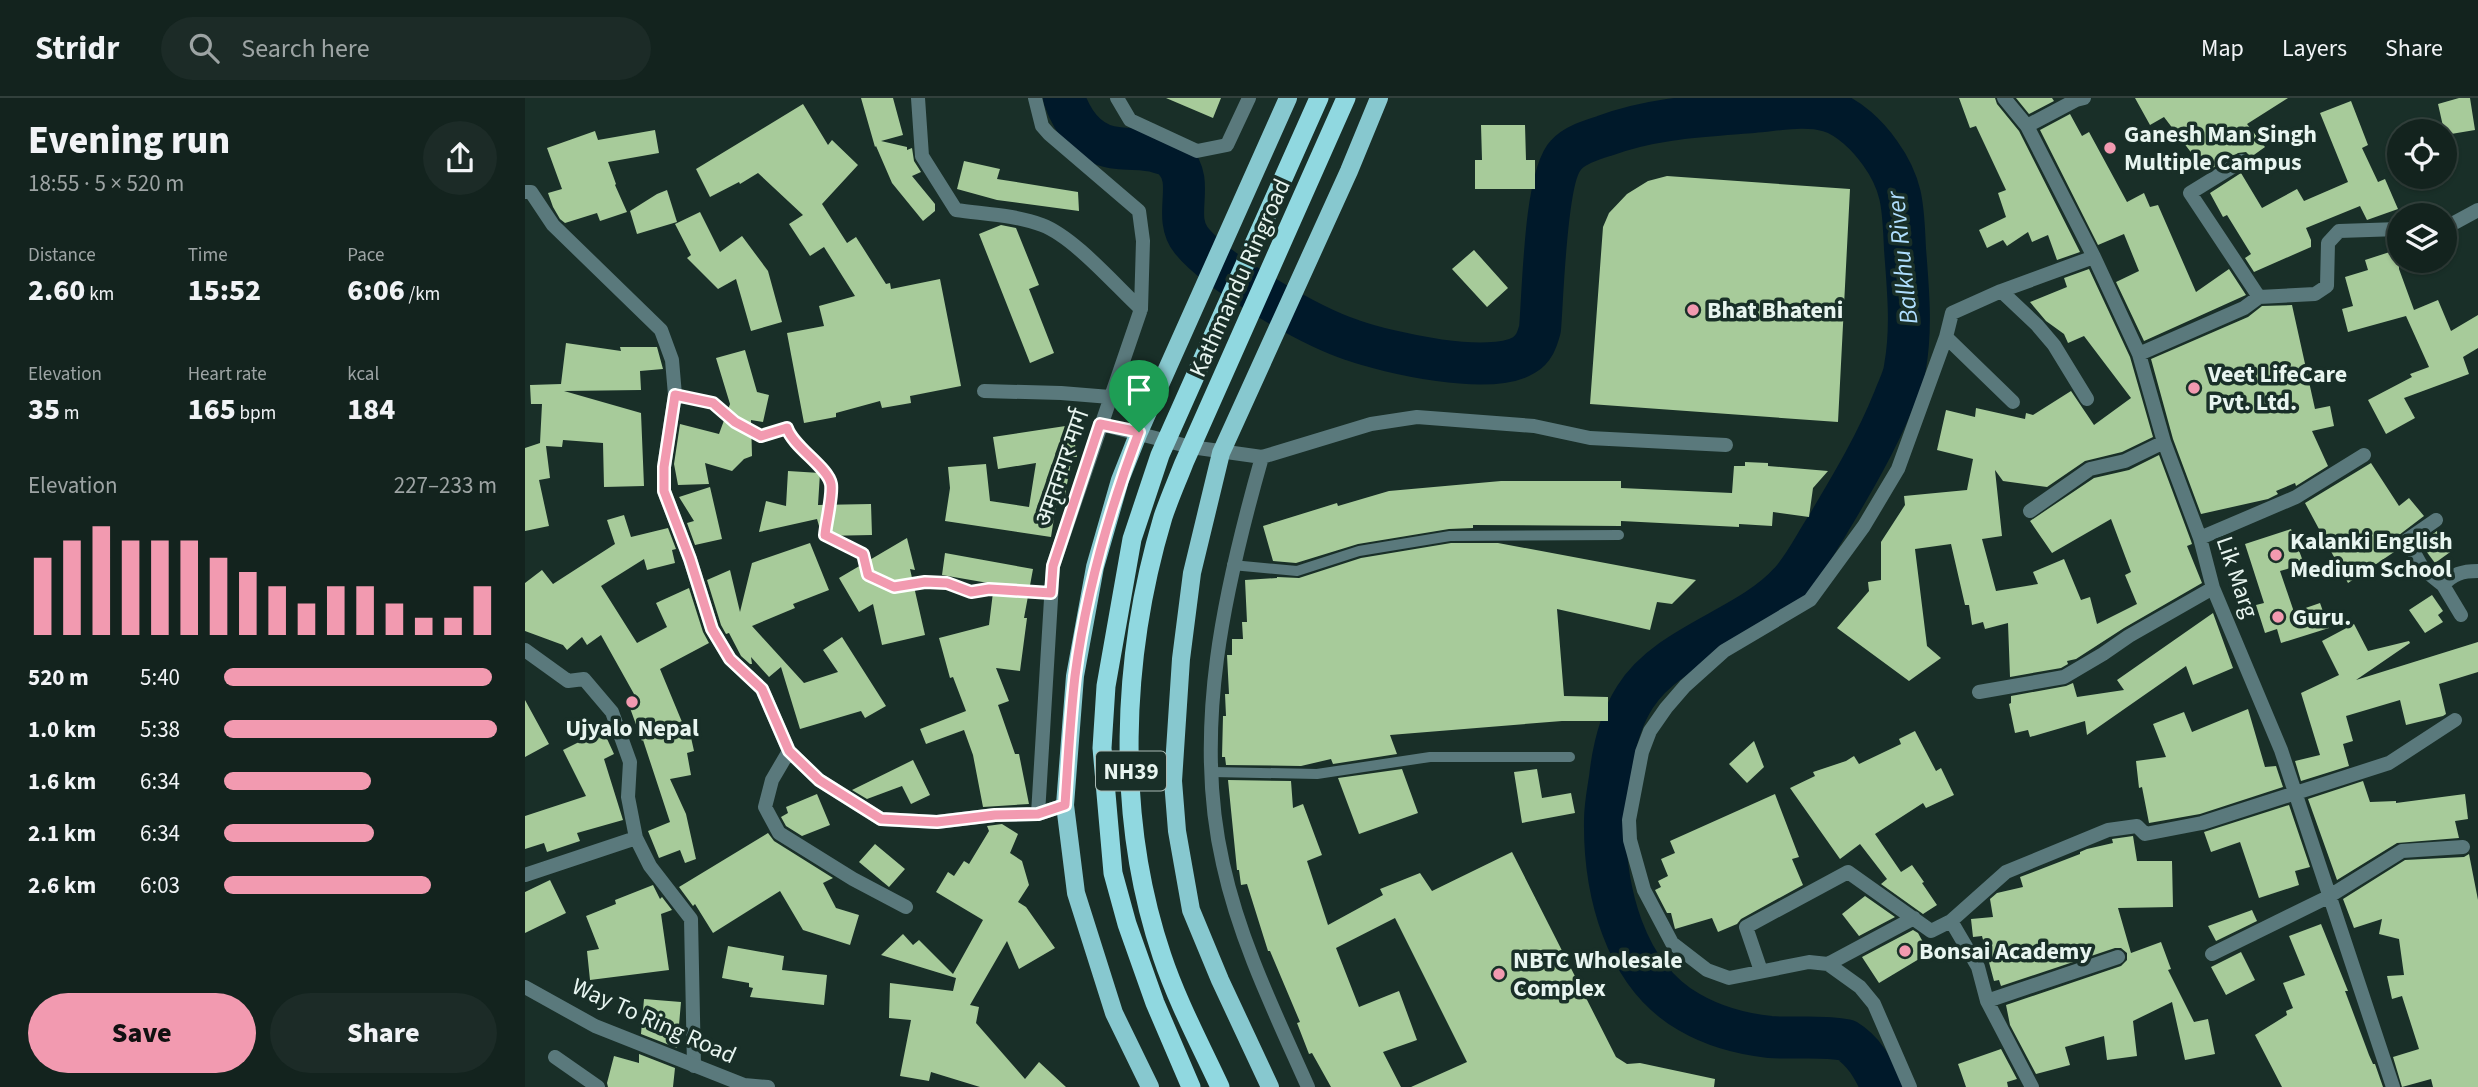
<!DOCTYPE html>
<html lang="en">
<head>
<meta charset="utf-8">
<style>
	body { margin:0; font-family:"Source Sans 3","Noto Sans Devanagari",sans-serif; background:#1c2b27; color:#f1f3f6; height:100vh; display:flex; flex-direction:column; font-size:26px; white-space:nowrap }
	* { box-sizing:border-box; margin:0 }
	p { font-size:23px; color:#9da4a4 }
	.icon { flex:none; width:38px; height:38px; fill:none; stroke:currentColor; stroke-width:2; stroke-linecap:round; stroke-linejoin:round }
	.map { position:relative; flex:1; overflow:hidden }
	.panel { display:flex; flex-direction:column; background:#13231e; width:525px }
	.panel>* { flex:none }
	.fabs { position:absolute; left:1862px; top:21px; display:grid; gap:14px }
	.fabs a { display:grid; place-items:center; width:70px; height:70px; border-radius:50%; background:#13231e; box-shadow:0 2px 5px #0004,0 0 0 2px #32403c; font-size:35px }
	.pin { position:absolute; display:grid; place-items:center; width:60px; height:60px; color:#fff; margin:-72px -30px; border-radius:50% 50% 50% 0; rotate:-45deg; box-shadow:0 0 7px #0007 }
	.pin .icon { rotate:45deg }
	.round { display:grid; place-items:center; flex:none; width:74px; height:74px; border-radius:37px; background:#1c2b27 }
	.headline { display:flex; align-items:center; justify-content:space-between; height:119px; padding:0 28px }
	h1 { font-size:38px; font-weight:800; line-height:52px }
	.figures { display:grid; grid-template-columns:repeat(3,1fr); gap:10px; height:119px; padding:7px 28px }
	.figures div { display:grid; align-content:center }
	.figures b { font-size:30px; font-weight:800 }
	.figures small { font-size:19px; font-weight:400 }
	.figures p { font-size:19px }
	.chart { height:196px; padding:14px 28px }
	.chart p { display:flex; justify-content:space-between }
	.chart svg { width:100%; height:126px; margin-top:7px; stroke:#f29ab0; stroke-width:6 }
	.button { display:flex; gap:14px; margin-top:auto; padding:14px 28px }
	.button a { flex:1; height:80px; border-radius:42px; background:#f29ab0; color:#111; font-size:28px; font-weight:800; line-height:80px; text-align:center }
	.button a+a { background:#1c2b27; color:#f1f3f6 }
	ul { padding:0 28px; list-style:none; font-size:23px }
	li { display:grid; grid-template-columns:112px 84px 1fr; align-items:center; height:52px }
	li i { height:18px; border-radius:9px; background:#f29ab0 }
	header { display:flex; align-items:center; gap:42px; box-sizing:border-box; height:98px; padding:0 35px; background:#13231e; border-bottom:2px solid #32403c }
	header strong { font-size:33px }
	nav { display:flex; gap:38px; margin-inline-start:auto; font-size:24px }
	.search { width:490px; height:63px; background:#1c2b27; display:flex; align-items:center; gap:18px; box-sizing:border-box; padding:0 24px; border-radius:38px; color:#9da4a4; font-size:26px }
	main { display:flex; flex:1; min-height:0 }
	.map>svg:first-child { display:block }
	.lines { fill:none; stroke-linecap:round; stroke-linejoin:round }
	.river { stroke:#00192a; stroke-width:42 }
	.building { fill:#a7cb9a }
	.path { stroke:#798b85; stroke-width:4.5; stroke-dasharray:3.5 3.5; stroke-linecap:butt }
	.service { stroke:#5a797c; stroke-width:10 }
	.minor { stroke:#5a797c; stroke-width:14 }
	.tertiary { stroke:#5a797c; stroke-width:14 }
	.primary { stroke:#87c8cf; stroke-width:18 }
	.trunk { stroke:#90d8e0; stroke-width:19 }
	.route-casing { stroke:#fff; stroke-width:14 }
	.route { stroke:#f29ab0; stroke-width:9 }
	.poi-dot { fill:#f29ab0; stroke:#192f28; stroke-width:2.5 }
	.labels { text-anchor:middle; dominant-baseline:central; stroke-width:7; stroke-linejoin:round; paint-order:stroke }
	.shield { fill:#192f28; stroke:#aabab4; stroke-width:2 }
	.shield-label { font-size:23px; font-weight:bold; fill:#e8f5f0 }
	.poi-label { font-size:24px; font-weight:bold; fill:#e8f5f0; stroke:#192f28; text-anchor:start }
	.street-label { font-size:24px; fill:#e8f5f0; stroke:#192f28 }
	.water-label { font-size:26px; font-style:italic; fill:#afdefe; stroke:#192f28 }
</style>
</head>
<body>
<header>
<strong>Stridr</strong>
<div class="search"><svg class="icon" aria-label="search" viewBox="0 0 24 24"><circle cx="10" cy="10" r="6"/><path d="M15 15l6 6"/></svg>Search here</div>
<nav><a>Map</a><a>Layers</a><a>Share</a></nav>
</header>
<main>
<section class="panel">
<div class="headline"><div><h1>Evening run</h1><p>18:55 · 5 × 520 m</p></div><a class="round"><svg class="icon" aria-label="share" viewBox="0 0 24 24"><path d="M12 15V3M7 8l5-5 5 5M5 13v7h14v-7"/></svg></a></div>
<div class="figures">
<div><p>Distance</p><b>2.60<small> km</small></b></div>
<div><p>Time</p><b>15:52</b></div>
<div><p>Pace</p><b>6:06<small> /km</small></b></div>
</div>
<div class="figures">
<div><p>Elevation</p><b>35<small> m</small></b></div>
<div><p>Heart rate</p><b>165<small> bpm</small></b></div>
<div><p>kcal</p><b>184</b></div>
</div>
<div class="chart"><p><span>Elevation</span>227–233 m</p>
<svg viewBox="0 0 160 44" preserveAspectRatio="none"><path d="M5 44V17M15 44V11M25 44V6M35 44V11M45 44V11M55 44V11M65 44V17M75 44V22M85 44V27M95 44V33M105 44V27M115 44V27M125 44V33M135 44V38M145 44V38M155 44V27"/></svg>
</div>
<ul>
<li><b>520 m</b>5:40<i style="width:98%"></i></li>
<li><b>1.0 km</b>5:38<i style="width:100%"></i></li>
<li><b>1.6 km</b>6:34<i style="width:54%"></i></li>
<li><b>2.1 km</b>6:34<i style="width:55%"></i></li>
<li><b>2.6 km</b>6:03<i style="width:76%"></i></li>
</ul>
<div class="button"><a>Save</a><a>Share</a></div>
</section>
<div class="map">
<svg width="1953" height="989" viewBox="0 0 1953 989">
	<rect width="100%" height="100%" fill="#192f28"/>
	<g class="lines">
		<path class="river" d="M539,0C548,26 565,48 593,50C607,52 622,50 635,55C640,56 646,58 649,62C671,84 647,118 666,142C692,175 787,229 827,242C864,255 965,278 999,257C1009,251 1012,242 1015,231C1018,197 1020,79 1041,57C1050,47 1066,42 1079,38C1127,20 1177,18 1228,14C1253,12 1280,6 1304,13C1324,19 1343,38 1355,55C1379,88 1378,112 1380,151C1383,191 1387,230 1380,269C1379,280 1373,290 1369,301C1351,346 1327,386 1302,428C1290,446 1280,468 1265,484C1224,530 1143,546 1110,599C1094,624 1088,652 1085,680C1083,693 1080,708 1080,722C1079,791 1099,877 1164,914C1188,928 1217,936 1245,939C1270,941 1295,937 1321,942C1339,953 1348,970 1357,989"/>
	</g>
	<path class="building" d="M336,0H368L378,37L356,43L382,49V52L387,50L389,63L396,74L387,78L410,106V113L398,123L367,85L351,48L350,49Z
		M641,0H696L688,20Z
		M1434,0H1470L1472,6L1494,33L1555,154L1532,162L1523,137L1507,144L1503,134L1482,148L1478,142L1462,150L1454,132L1481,119L1473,95L1481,92L1451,28L1445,30Z
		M1491,0H1527L1529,3L1504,16Z
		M1610,0H1763L1722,26L1740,49L1726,59L1721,54L1713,55L1681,74L1639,19L1625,27Z
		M1934,0H1945L1950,32L1920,37L1913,6Z
		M1826,3L1843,47L1837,50L1853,84L1860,81L1873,111L1842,122L1835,108L1781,130L1786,142V149L1729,174L1720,160L1726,156L1702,117L1698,119L1685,95L1716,75L1737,110L1772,91L1779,103L1823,84L1795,15Z
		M278,6L303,47L307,42L333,67L297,106L322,145L331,139L361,186L365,185L366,191L415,181L436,288L385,298L386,305L357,310L355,303L311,315V319L279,325L262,235L299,228L294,208L330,198L299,149L285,158L264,126L278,117L233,75L215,86L214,84L185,99L171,71Z
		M1545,16L1557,38L1564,34L1602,104L1619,95L1625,109L1633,107L1671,194L1704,171L1721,197L1619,243L1591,184L1614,173L1599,136L1573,147L1515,32Z
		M956,27H1000L1001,62H1010V91H950V62H957Z
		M130,32L134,55L83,64L91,86L90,87L102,114L75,123L72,115L40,125L35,121L28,109L23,95L37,91L22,50L70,33L73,42Z
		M439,63L475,71L472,81L553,94L554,113L472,102L432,91Z
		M1142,78L1325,91L1313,324L1065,306L1078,129L1084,115L1102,96L1123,83Z
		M142,92L152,124L112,136L105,113L132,96Z
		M175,114L195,154L217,138L243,173L257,224L226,233L211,181L193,191L162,160L166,157L150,126Z
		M476,127L491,130L514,187L504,191L529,255L505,265L454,136Z
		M1874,151V171L1889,212L1913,202L1926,233L1953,217V250L1938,259L1944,276L1879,300L1890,320L1861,336L1843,302L1887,279L1885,276L1904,269L1881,218L1823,234L1817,211L1828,208L1820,179L1843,172L1840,162Z
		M949,152L983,190L962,209L927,171Z
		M1564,171L1605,259L1628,339L1597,354L1560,363L1522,389L1478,383L1470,372L1477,438L1457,441L1471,493L1513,486L1508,474L1539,461L1556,502L1565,499L1572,526L1612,506L1600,477L1606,474L1586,421L1527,455L1505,423L1569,380L1604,372L1634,357L1666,443L1667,446L1662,448L1677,485L1599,530L1551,561L1542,563L1543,566L1536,570L1485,579L1483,525L1460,531L1458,524L1447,527L1444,507H1440L1426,446L1390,451L1402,548L1416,560L1384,583L1312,530L1344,493L1343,484L1356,482V444L1380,407L1379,398L1442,392L1448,361L1412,352L1421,312L1450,319L1451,310L1500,321L1501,315L1508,317L1546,293L1569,327L1606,300L1559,238L1543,245L1539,236L1521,223L1505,204L1542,189L1539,180Z
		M1767,207L1790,311L1805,308L1809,328L1787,333L1803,368L1771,388L1770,385L1751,393L1753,396L1743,401L1676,416L1648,341L1626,261L1723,219L1737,208Z
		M41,245L96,253L95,249H132L138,271L115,273L116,292L39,293L116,315L119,388L79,389L78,345L38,342L37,349L21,348L25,380L14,382L24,428L0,433V350L15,345L17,306H6L5,287L36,286Z
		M220,252L232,294L244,297L238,324L226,322L227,358L219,361L207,373L180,365L184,386L153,387L149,366L155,326L194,336L205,306L191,260Z
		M547,327L552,359H547L538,408L531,407L526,439L420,423L425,390L423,369L461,366L465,403L504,409L511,365L473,371L468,339Z
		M1220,364L1243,365V368L1303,373L1288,390L1284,419L1248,414L1247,428L1214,426V429L1096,423V428L948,427V430L924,431L833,446L771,465L748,463L738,428L812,405L813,408L864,393L976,383H1096V390L1207,395L1209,368H1220Z
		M1846,365L1874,408L1884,400L1899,418L1874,437L1872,443L1875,450L1823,485L1780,405Z
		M263,373L295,375L293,407L346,406L347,437L297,438L292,421L234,434L241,403L261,408Z
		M185,389L197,441L170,447L162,425L169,423L154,399Z
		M99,417L106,439L143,430L151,451L147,452L150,465L122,472L119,461L76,488L112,545L142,529L131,505L164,490L178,534L184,545L135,571L162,636L165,635L169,653L162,655L166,677L145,681L161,716L171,761L160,765L155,752L134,760L123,733L145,724L118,642L117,643L101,599L109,596L76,537L62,547L57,539L42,552L38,547L0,533V485L17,472L28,486L90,446L82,422Z
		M1766,431L1779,466L1755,473L1769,514L1795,505L1804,530L1756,545L1752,531L1740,535L1731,507L1739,505L1720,446Z
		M1912,433L1928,452L1910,465L1895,445Z
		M382,440L390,472L385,471L400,537L357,547L348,506L334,514L314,480Z
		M285,445L304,492L268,506L270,510L227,528L279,585L313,574L298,552L317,539L361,608L340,620L336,613L275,631L256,569L244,579L226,559L227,566H225L216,558L204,535L201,536L196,527L182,482L205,472L215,514L227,465Z
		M926,445H973L1171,482L1147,506L1132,504L1125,532L1032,511L1039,598L1083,599V623H1037L865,637L872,656L808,666L806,661L776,668L701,667L700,659H697L698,618H701L700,596H704L702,557H707V541H718L717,524H722L720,482L752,480V479L774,480L836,460Z
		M420,455L508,471L499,520H502L495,573L471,570L484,603L473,607L490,656H494L504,706L458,709L448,657L439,632L401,646L395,631L441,613L428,579L425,580L414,540L464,527L469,486L417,477Z
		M1907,497L1918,513L1913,517L1918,524L1900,535L1884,512Z
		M1688,515L1708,570L1668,587L1661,568L1562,637L1560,623L1505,639L1503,632L1490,635L1484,606L1486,605V598L1541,588L1548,585L1552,599L1599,592L1592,582Z
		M1829,526L1843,553L1884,543L1885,545L1831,582L1953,544V574L1914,586L1921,616L1918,618L1881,627L1875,602L1821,618L1828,643L1818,646L1824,668L1776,683L1770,663L1795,657L1776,595L1814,577L1797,543Z
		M0,602L24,646L0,659Z
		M1723,611L1740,669L1751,668L1758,689L1675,716L1624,725L1617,689L1614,690L1611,663L1641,659L1628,626L1659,614L1667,634Z
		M78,632L89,656L79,661L98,722L52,735L55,743L22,754L19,745L0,751V718L61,698L38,652Z
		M1390,633L1411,673L1416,670L1429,697L1401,710L1398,705L1350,736L1376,774L1387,767L1399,784L1397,785L1412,807L1398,816L1356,786L1362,781L1335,746L1315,761L1265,690L1290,678L1288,674L1321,663L1329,658L1334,666L1376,646L1374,641Z
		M1229,643L1239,669L1222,685L1204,666Z
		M388,662L405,697L386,706L377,688L342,701L327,692Z
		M877,671L893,715L834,736L813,680Z
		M1012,671L1017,700L1046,695L1050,715L997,725L989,674Z
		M703,682L766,683L768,710L778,706L797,757L782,763L803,827L858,797L855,791L895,775L907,793L987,754L1091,959L1102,966L1115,965L1190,981L1189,989H886L942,964L870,820L811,850L834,909L874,893L892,942L858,954L876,989H806L787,955L784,956L772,925L775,924L745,853H743L722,786L716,787L714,772H712Z
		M1838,683L1845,704L1871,703V705L1940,696L1943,721L1930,723L1934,740L1872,745L1812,782L1783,701Z
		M292,696L305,727L277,738L261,728L256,719L263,715L261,709Z
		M1250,696L1274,759L1267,761L1278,787L1216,821L1212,826L1193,834L1187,820L1150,831L1146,815H1142L1130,792L1136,789L1133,783L1143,778L1136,761L1150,755L1145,743Z
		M1764,707L1785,769L1770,773L1774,787L1734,800L1715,744L1686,754L1679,734Z
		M477,726L493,736L485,755L497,763L504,787L493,804L501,809L530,850L494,871L482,843L445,907L454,909L451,925L500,981L514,964L541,989H455L406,974L404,983L375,978L386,922L364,920L365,885L428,893L431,880L356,857L378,836L388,847L394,842L428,876L458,822L411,794L423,774L429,778L439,763L444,766L464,733L462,728Z
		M243,735L249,743L308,780L298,785L311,810L334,817L325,847L278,832L255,793L188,835L170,806L168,808L154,789Z
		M1608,738L1612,763H1647L1648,809L1593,810L1606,855L1636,844L1646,871L1643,872L1669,924L1683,921L1690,956L1660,962L1647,904L1608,923L1612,958L1582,962L1579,938L1540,949L1545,967L1511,976L1485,927L1481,907L1596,868L1602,862V855L1596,850H1590L1476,888L1474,882L1469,883L1457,838L1448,839L1446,821L1468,819L1465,801L1472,795L1498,789L1495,779L1555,756V754L1562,751L1588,745L1587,741Z
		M350,746L380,771L364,789L334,764Z
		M1944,756L1953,802V989H1908L1906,981L1877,989L1868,959L1894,951L1877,898L1867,901L1862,878L1879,877L1874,841L1854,836L1857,821L1829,830L1818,801L1880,762L1939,759Z
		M25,782L41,815L0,835V794Z
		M128,787L135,801L137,799L147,812L136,816L144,872L65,882L62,853L74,851L61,818L91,806L90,802Z
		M1340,798L1370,819L1334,838L1317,816Z
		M1727,812L1732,823L1691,843L1683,828Z
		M1796,826L1823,893H1820L1844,957L1848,966H1850L1858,989H1757L1730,937L1762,917L1761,913L1768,910L1758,885L1780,877L1764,838Z
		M1388,832L1393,835L1404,855L1354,885L1337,859Z
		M203,848L259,858L257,872L302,877L299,907L225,899L228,890L224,889V885L197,880Z
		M1716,854L1730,882L1701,897L1686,869Z
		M119,901L156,904L152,950L116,936Z
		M1476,951L1492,981L1482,984L1483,989H1441L1433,966Z
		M114,956L150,970L148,989H83L82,985L89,958L114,965Z"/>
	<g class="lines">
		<path class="path" d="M167,301L189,305L210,324L236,338L262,330C268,349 303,369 306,387C308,397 301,425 300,437L338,456L343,477L369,489L400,484L422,485L446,494L464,491L511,494"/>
		<path class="service" d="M707,467L772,473L834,453L925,438L1094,437
			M687,674L792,676L905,659H1045"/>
		<path class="minor" d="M393,0L397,58L431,112C459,116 491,117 517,127C549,139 590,187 616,211L528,468L513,716
			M510,0L517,28L524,36L614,113L618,143L616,211
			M592,0L605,22L672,53L702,47L724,0
			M1479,0L1502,28L1569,159L1614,256L1639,344L1675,440L1688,490L1756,652L1868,989
			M1502,28L1551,2L1559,0
			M1717,63L1665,95L1734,199
			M0,94H6L28,127L136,232L147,262L150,297L139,369V393L165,461L187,531L205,561L237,591L264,653L294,682L356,721L412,724L470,717L513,716L540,707
			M1920,126L1929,125L1953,112
			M1476,193L1512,227L1529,247L1562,301
			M1421,239L1488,304
			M1614,256L1719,210L1734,199L1790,196L1802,188L1803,145L1814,133L1874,131
			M459,293L536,295L585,299
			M575,326L666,349L737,359L846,326L892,319L1009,328L1065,340L1201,347
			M737,359C700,489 667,631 698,766C715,844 751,917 783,989
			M1505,413L1565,371L1600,363L1639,344
			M1911,422L1882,442L1898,471L1918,487
			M1675,440L1771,399L1839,357
			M1936,517L1918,487C1928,476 1937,473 1953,473
			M0,552L43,583L59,581L87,614L105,664L103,699L111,740L125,768L166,821L169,968
			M1454,594L1539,579L1578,556L1604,538L1688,490
			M264,653L247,682L240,709L254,735L328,781L381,809
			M0,777L111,740
			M1426,823L1481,774L1583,732L1612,728L1620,736L1677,725L1864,665L1930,622
			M1687,856L1803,799L1877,753L1938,749
			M1303,866L1389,820
			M1236,873L1221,829L1323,774L1406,833L1426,823L1453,869L1462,903L1507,989
			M1462,903L1593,859
			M30,959L73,989
			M1385,989L1349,906L1335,889L1303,866L1284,864L1204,880L1182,872L1147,845L1119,792L1105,742L1104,722L1117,654L1125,633L1141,610L1160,588L1199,553L1285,502L1339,428L1373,371L1421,239L1427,215L1476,193L1569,159"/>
		<path class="tertiary" d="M0,889L70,928L219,987L243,989"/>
		<path class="primary" d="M625,989L589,915L551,795L540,707L550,578L570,469L595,382L614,334L763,0
			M745,989L695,882L666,812L652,733L648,683L656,561L667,475L696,355L824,73L854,0"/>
		<path class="trunk" d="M666,989L630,905L602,826L588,775L577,650L581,588L607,441L635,357L794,0
			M695,989C675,946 652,903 637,858C590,719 596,559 638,419C644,401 652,383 659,365L821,0"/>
	</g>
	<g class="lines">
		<g class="route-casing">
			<path id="route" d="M150,297L188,305L210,324L236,338L262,330C268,349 303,369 306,386C308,397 301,425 300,437L338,456L343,477L369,489L400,484L422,485L446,494L464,491L526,495L528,468L575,326L614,334C584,413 561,494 550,578C545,621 543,664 540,707L513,716L470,717L412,724L356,721L294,682L264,653L237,591L205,561L187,531L165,461L139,393V369Z"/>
		</g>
		<use href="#route" class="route"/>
	</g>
	<g class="poi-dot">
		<circle cx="1585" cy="50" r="7"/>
		<circle cx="1168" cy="212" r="7"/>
		<circle cx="1669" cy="290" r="7"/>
		<circle cx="1751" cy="457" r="7"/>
		<circle cx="1753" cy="519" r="7"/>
		<circle cx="107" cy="604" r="7"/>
		<circle cx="1380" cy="853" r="7"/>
		<circle cx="974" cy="876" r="7"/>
	</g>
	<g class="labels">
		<rect class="shield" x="571" y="653.5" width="70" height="39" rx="5"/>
		<g class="shield-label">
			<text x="606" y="673">NH39</text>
		</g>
		<g class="poi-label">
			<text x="1599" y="36">Ganesh Man Singh<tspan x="1599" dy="28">Multiple Campus</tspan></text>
			<text x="1182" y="212">Bhat Bhateni</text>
			<text x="1683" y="276">Veet LifeCare<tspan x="1683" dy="28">Pvt. Ltd.</tspan></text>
			<text x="1765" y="443">Kalanki English<tspan x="1765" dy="28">Medium School</tspan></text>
			<text x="1767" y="519">Guru.</text>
			<text x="107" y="630" text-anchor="middle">Ujyalo Nepal</text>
			<text x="1394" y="853">Bonsai Academy</text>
			<text x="988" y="862">NBTC Wholesale<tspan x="988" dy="28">Complex</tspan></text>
		</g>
		<g class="street-label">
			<text transform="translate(715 180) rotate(-66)">Kathmandu Ringroad</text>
			<text transform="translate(537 370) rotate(-71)">अमृतनगर मार्ग</text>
			<text transform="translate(1712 479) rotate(71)">Lik Marg</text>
			<text transform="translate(129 923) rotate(24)">Way To Ring Road</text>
		</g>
		<g class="water-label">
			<text transform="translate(1377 160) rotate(-96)">Balkhu River</text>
		</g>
	</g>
</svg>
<div class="fabs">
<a><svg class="icon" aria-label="locate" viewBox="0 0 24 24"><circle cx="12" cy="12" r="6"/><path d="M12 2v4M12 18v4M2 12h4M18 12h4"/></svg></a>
<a><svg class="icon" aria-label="layers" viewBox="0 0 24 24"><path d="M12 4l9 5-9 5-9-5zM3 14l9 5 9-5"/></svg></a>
</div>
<div class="pin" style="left:614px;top:334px;background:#1e9e55"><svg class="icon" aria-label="arrive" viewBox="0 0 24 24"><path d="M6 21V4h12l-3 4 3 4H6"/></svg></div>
</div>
</main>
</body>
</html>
